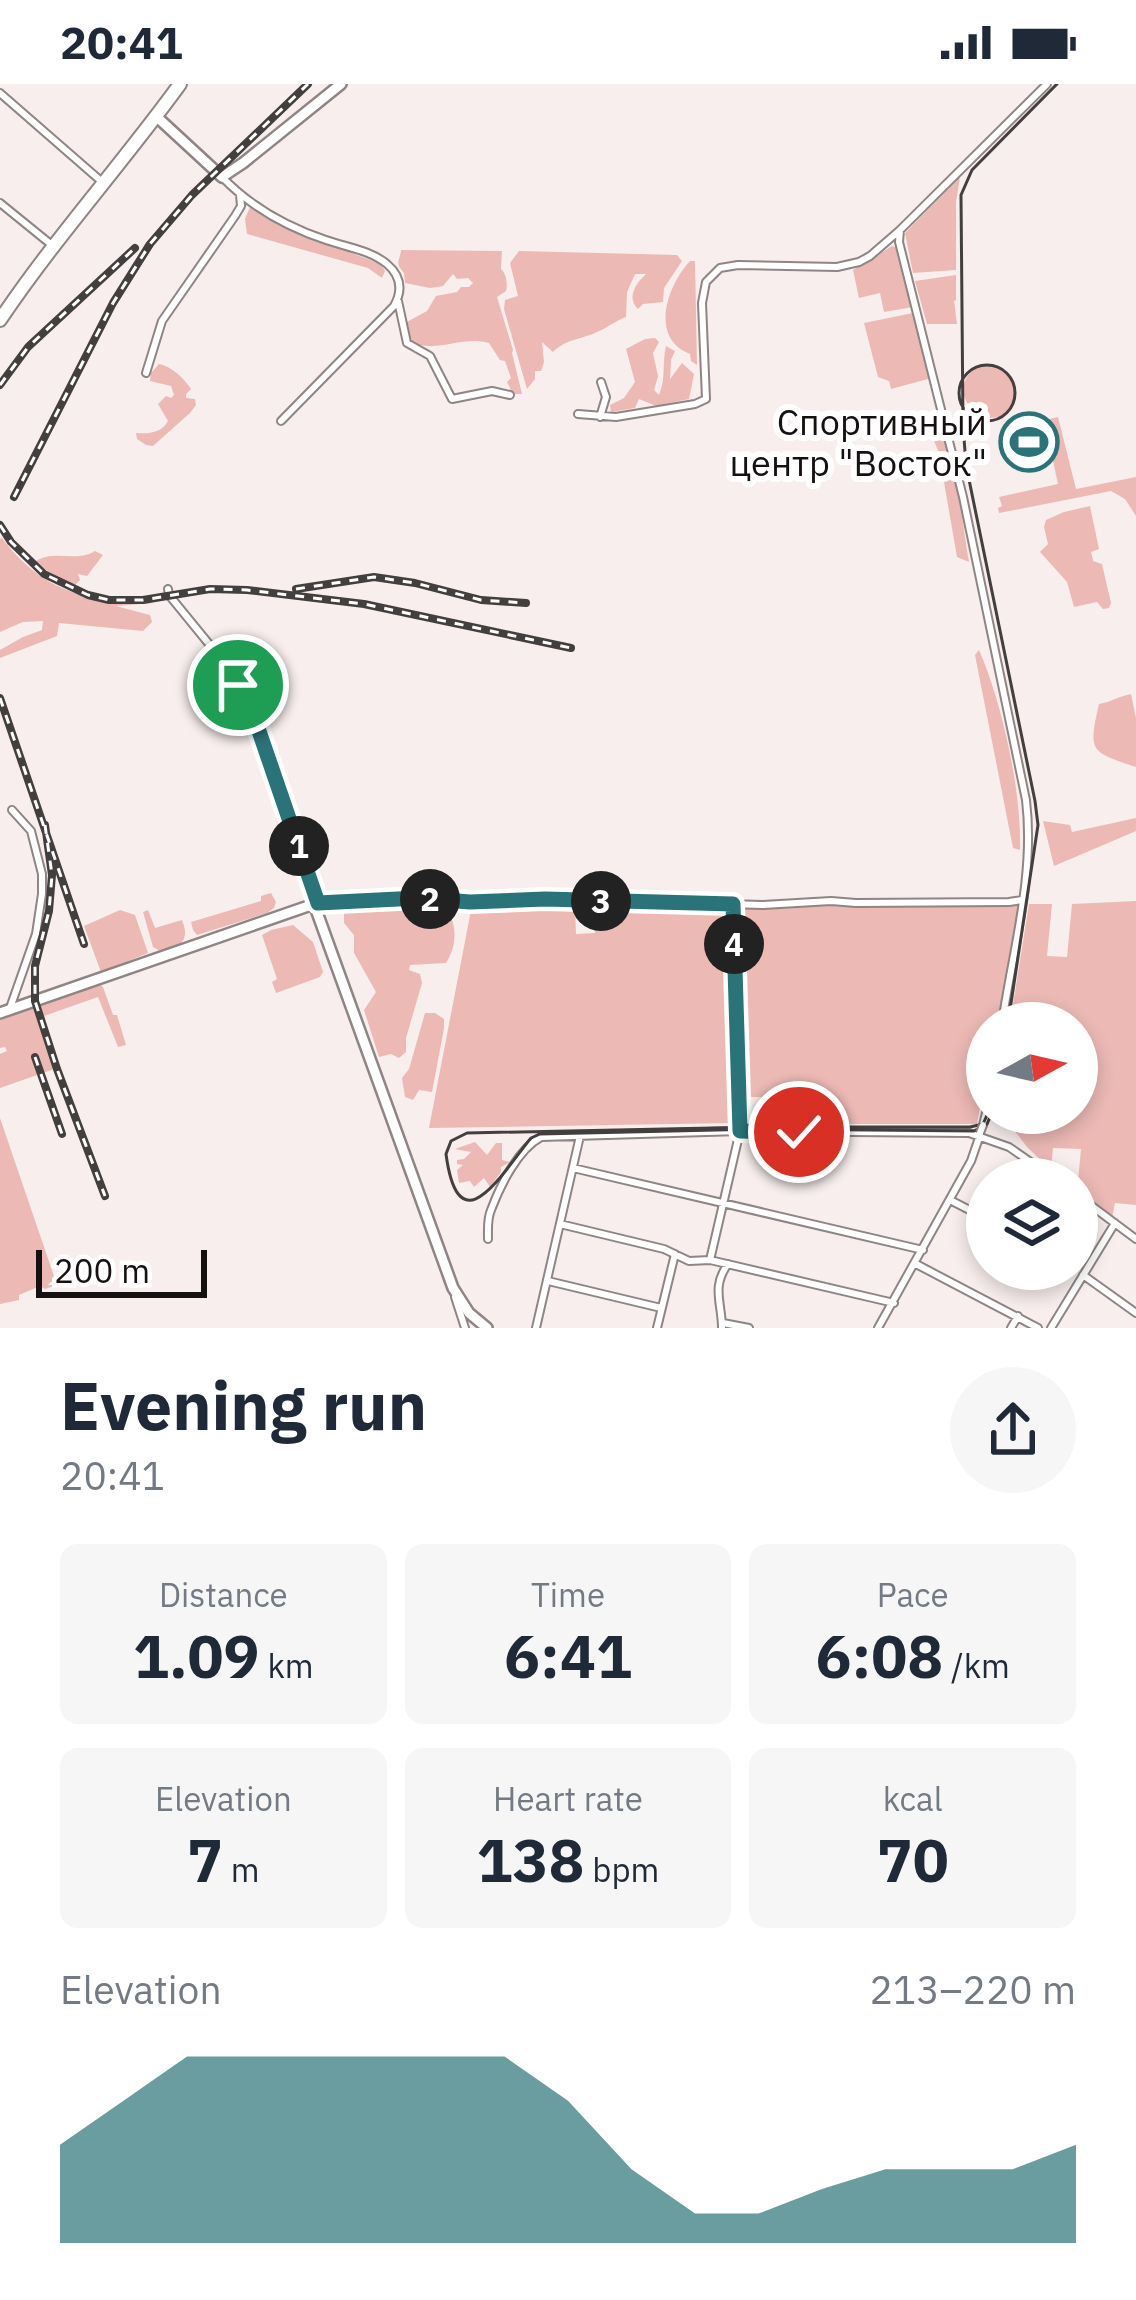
<!DOCTYPE html>
<html lang="en">
<head>
<meta charset="utf-8">
<style>
	body { margin:0; font-family:"IBM Plex Sans",sans-serif; background:#f6f6f7; color:#1f2937; height:100vh; display:flex; flex-direction:column; font-size:45px; white-space:nowrap }
	* { box-sizing:border-box; margin:0 }
	p { font-size:39px; color:#747a83 }
	.icon { flex:none; width:66px; height:66px; fill:none; stroke:currentColor; stroke-width:2; stroke-linecap:round; stroke-linejoin:round }
	.map { position:relative; height:1244px; overflow:hidden }
	.side { display:flex; flex-direction:column; background:#fff; flex:1 }
	.side>* { flex:none }
	.needle { width:78px; rotate:82deg }
	.fabs { position:absolute; left:966px; top:918px; display:grid; gap:24px }
	.fabs a { display:grid; place-items:center; width:132px; height:132px; border-radius:50%; background:#fff; box-shadow:0 6px 18px #0003; font-size:60px }
	.scale { position:absolute; left:36px; bottom:30px; width:171px; box-sizing:border-box; padding-left:12px; border:6px solid #151111; border-top:0; font-size:33px; line-height:42px; white-space:nowrap; color:#151111; -webkit-text-stroke:9px #fff; paint-order:stroke }
	.pin { position:absolute; display:grid; place-items:center; width:102px; height:102px; color:#fff; margin:-51px; border:6px solid #fff; border-radius:50%; box-shadow:0 3px 12px #0007 }
	.km { position:absolute; width:60px; height:60px; margin:-30px; border-radius:50%; background:#222; color:#fff; font-size:33px; line-height:60px; text-align:center }
	.round { display:grid; place-items:center; flex:none; width:126px; height:126px; border-radius:63px; background:#f6f6f7 }
	.headline { display:flex; align-items:center; justify-content:space-between; height:204px; padding:0 60px }
	h1 { font-size:66px; font-weight:700; line-height:90px }
	.figures { display:grid; grid-template-columns:repeat(3,1fr); gap:18px; height:204px; padding:12px 60px }
	.figures div { display:grid; align-content:center; border-radius:18px; background:#f6f6f7; text-align:center }
	.figures b { font-size:60px; font-weight:700 }
	.figures small { font-size:33px; font-weight:400 }
	.figures p { font-size:33px }
	.chart { height:336px; padding:24px 60px }
	.chart p { display:flex; justify-content:space-between }
	.chart svg { width:100%; height:216px; margin-top:12px; fill:#2a7479; opacity:.7 }
	.status { display:flex; justify-content:space-between; align-items:center; height:84px; padding:0 60px; background:#fff; direction:ltr }
	.status svg { height:33px; fill:currentColor }
	.map>svg:first-child { display:block }
	.green { fill:#ecb9b5 }
	.lines { fill:none; stroke-linecap:round; stroke-linejoin:round }
	.street-casing { stroke:#8e8584; stroke-width:10 }
	.secondary-casing { stroke:#8e8584; stroke-width:14 }
	.primary-casing { stroke:#8e8584; stroke-width:16 }
	.street { stroke:#fff; stroke-width:6 }
	.secondary { stroke:#fff; stroke-width:9 }
	.primary { stroke:#fff; stroke-width:12 }
	.tram { stroke:#443f3f; stroke-width:3 }
	.rail-casing { stroke:#443f3f; stroke-width:8 }
	.rail { stroke:#fff; stroke-width:3; stroke-dasharray:9; stroke-linecap:butt }
	.street-bridge-casing { stroke:#8e8584; stroke-width:10; stroke-linecap:butt }
	.street-bridge { stroke:#fff; stroke-width:6 }
	.route-casing { stroke:#fff; stroke-width:24 }
	.route { stroke:#2a7479; stroke-width:15 }
	.labels { text-anchor:middle; dominant-baseline:central; stroke-width:12; stroke-linejoin:round; paint-order:stroke }
	.poi-label { font-size:36px; fill:#151111; stroke:#fff; text-anchor:end }
</style>
</head>
<body>
<div class="status"><b>20:41</b><svg viewBox="0 0 49 12"><path d="M0 12V9h3v3zM5 12V6h3v6zM10 12V3h3v9zM15 12V0h3v12zM26 1h20v11H26zM47 4h2v5h-2z"/></svg></div>
<div class="map">
<svg width="1136" height="1244" viewBox="0 0 1136 1244">
	<rect width="100%" height="100%" fill="#f8eeed"/>
	<path class="green" d="M960,93L956,118V186L913,189L905,149Z
		M250,123L309,153L381,180L385,187L382,194L368,184L247,150L245,135Z
		M892,162L899,165L913,223L884,228L880,209L859,214L853,186Z
		M401,166L502,167L501,185C506,189 508,200 506,207L497,213L513,266L512,269L522,310H513L507,298L511,294L505,277L500,276L489,259C459,251 438,271 408,257L405,239L427,227L436,212L457,208L461,203H469L473,199L468,194L457,195L453,190L443,202L430,204L405,199L404,189C394,178 400,177 401,166Z
		M519,167L677,171L682,177L664,204L663,218L643,220L638,225C626,214 636,199 646,190H635L627,208L626,233C615,237 609,243 599,247C582,256 567,254 553,268L542,258L544,278L541,287H535V295L527,305L504,225L505,216L518,212L510,179Z
		M690,177H695L697,281L691,277L690,270C649,254 667,202 690,177Z
		M956,191V216L954,217L957,240H927L915,197Z
		M913,229L931,292L928,295L891,305L889,297L878,293L864,239Z
		M655,254L659,258L653,269L658,292L654,306L659,311C666,295 662,279 666,262L675,267L671,276L670,295L682,279L694,290L689,315L656,322L639,315L635,324L611,328L610,321L624,314L635,298L626,265L645,255Z
		M159,280C171,282 185,295 191,305L186,310V314L195,315L196,321L190,329L153,362L146,361L137,355L136,349C148,350 162,349 168,337L158,320L166,312L171,314L174,311L171,302L150,297L151,289Z
		M981,280C999,281 1021,296 1013,317C996,361 933,308 981,280Z
		M1058,333L1076,405L1136,393V432L1125,415L1111,407L999,429L998,424L1002,422L999,413L1058,400L1051,368L1048,367L1045,343L1027,347L1025,341Z
		M933,341L941,343C959,383 961,434 969,478L957,473L939,369L931,349Z
		M1090,422L1099,465L1091,468L1093,477L1102,480L1111,519L1109,524L1103,525L1097,518L1074,523L1067,498L1040,468L1048,460L1044,443L1046,436L1064,428Z
		M2,454C31,493 67,513 115,517C127,518 140,517 153,519L116,522L150,531L152,538L143,547L59,539L57,552L0,574V566L23,553L42,546L43,537L23,538L0,548V455Z
		M95,467L103,471L87,492L78,490L80,496L74,502L39,482L36,477C55,465 76,479 95,467Z
		M979,566C1002,618 1022,709 1020,766L1013,764L975,571Z
		M1131,610L1136,634V683C1090,668 1088,668 1099,620C1111,618 1119,612 1131,610Z
		M1136,734V747L1054,782L1043,737L1070,741L1072,748Z
		M271,809L276,818L274,824L267,829L197,851L193,846L191,838L261,817V812Z
		M1136,817V1121L1115,1119L1112,1133L1077,1107L1081,1065L1053,1064L1051,1086L1027,1063L1001,1029H1077V939H1010L1029,820H1052L1047,872L1067,873L1072,820Z
		M594,820L731,821L734,1039L429,1044L472,821H575L576,850L595,849Z
		M1020,820L999,939H987V958L977,959L972,984H987L977,1040H781L780,1013H740L735,821Z
		M445,823C458,839 457,862 446,879L410,881L409,886L420,890L422,899L406,954V968L399,974L391,970L379,973L364,926L376,908L354,869V851L344,839V827L349,824Z
		M120,826L135,831L148,869L101,888L84,842Z
		M148,826L155,844L182,836C190,856 182,862 162,868L153,863L143,828Z
		M293,841L313,858L323,888L320,893L276,909L272,898L277,895L262,851L271,846Z
		M98,899L103,903L113,931H117L126,961L118,963L98,913L44,932L60,983L0,1004V970L7,967L5,963L0,964V935Z
		M425,929H435L444,935V944L432,1008L419,1006L413,1016L405,1013L402,994L409,985Z
		M0,1034L57,1201L45,1205L40,1202L19,1211V1216L0,1220Z
		M475,1058L487,1071L496,1059H502V1076L510,1078L501,1083V1088L490,1103L484,1094L474,1103L470,1097L459,1099L457,1086L463,1081L457,1080V1076L464,1075L471,1068L455,1065Z"/>
	<g class="lines">
		<g class="street-casing">
			<path id="street" d="M0,9L101,97
				M222,93C250,122 287,143 326,156C346,163 370,166 387,180C401,192 403,206 394,222L281,337
				M0,119L53,162
				M900,146L899,158L963,413L1026,716C1035,791 1013,865 1002,939
				M398,217L407,259L430,272L452,315L492,307L510,311
				M146,289L162,237L235,132L241,122L240,111
				M578,330L616,333L695,320L706,315L702,219L706,198L720,184L738,181L837,183L859,178L870,172L900,146L1047,0
				M600,333L606,313L601,298
				M168,505L169,511L218,571L251,623L318,819
				M314,820L418,815L470,818L545,815L763,821L831,817L856,819L1009,818L1022,816
				M10,924L36,850L42,810V790L31,747L12,726
				M983,1041L987,1025
				M573,1084L923,1166
				M1077,1111L1136,1155
				M950,1116L987,1135
				M560,1140L664,1165L689,1177L710,1176L894,1219
				M488,1155C488,1145 487,1135 491,1126C500,1102 518,1065 541,1053L740,1047L969,1049L1009,1063L1055,1095
				M710,1176L740,1047L733,819
				M916,1180L1038,1244
				M1083,1191L1136,1229
				M548,1197L661,1224
				M455,1213L465,1244
				M723,1239L749,1244
				M536,1244L580,1052
				M657,1244L675,1170
				M722,1244C722,1219 711,1203 728,1180
				M878,1244L971,1077L980,1051
				M1011,1244L1018,1232
				M1051,1244L1115,1139"/>
		</g>
		<g class="secondary-casing">
			<path id="secondary" d="M157,33L222,93L243,79L341,0
				M0,929L314,820L453,1204L469,1229L487,1244"/>
		</g>
		<g class="primary-casing">
			<path id="primary" d="M0,236C55,154 122,80 180,0"/>
		</g>
		<use href="#street" class="street"/>
		<use href="#secondary" class="secondary"/>
		<use href="#primary" class="primary"/>
		<path class="tram" d="M959 309a28 28 0 1 1 56 0a28 28 0 1 1-56 0Z
			M1008,939L1038,741L1035,717L966,381L963,341L961,111L972,86L1057,0
			M988,1029L983,1040L970,1043H761L467,1049L451,1057L446,1070C459,1167 504,1086 531,1054L540,1050L761,1045L974,1047L987,1040L992,1029"/>
		<g class="rail-casing">
			<path id="rail" d="M0,301L28,263L135,164
				M14,413L113,219L150,160L192,111L308,0
				M0,441L11,458L44,490L88,511L109,516H143L210,505L247,506L364,520L571,564
				M296,505L374,493L415,499L481,516L526,519
				M0,614L84,860
				M45,741L52,791L49,827L35,882V917L57,985L105,1112
				M35,973L62,1050"/>
		</g>
		<use href="#rail" class="rail"/>
		<g class="street-bridge-casing">
			<path id="street-bridge" d="M980,1049L983,1041"/>
		</g>
		<use href="#street-bridge" class="street-bridge"/>
	</g>
	<g class="lines">
		<g class="route-casing">
			<path id="route" d="M238,601L251,623L260,650L318,819L418,814L470,818L545,815L733,820L740,1047L799,1048"/>
		</g>
		<use href="#route" class="route"/>
	</g>
	<defs>
		<g id="stadium-ring" transform="scale(3)"><circle r="9.5" fill="#fff" stroke="#2a7479" stroke-width="1.5"/><path d="M0-5a6.5 5 0 1 0 0 10a6.5 5 0 1 0 0-10ZM-3.5-1.8h7v3.6h-7Z" fill="#2a7479"/></g>
	</defs>
	<g fill-rule="evenodd">
		<use href="#stadium-ring" x="1029" y="358"/>
	</g>
	<g class="labels">
		<g class="poi-label">
			<text x="987" y="337">Спортивный<tspan x="987" dy="41">центр "Восток"</tspan></text>
		</g>
	</g>
</svg>
<div class="fabs">
<a><svg class="needle" viewBox="-14 -14 28 28"><path d="M0-13l5 13h-10z" fill="#e53935"/><path d="M0 13l5-13h-10z" fill="#747a83"/></svg></a>
<a><svg class="icon" aria-label="layers" viewBox="0 0 24 24"><path d="M12 4l9 5-9 5-9-5zM3 14l9 5 9-5"/></svg></a>
</div>
<div class="scale">200 m</div>
<div class="pin" style="left:238px;top:601px;background:#1e9e55"><svg class="icon" aria-label="arrive" viewBox="0 0 24 24"><path d="M6 21V4h12l-3 4 3 4H6"/></svg></div>
<div class="pin" style="left:799px;top:1048px;background:#d93025"><svg class="icon" aria-label="check" viewBox="0 0 24 24"><path d="M5 12l5 5 9-10"/></svg></div>
<b class="km" style="left:299px;top:762px">1</b>
<b class="km" style="left:430px;top:815px">2</b>
<b class="km" style="left:601px;top:817px">3</b>
<b class="km" style="left:734px;top:860px">4</b>
</div>
<section class="side">
<div class="headline"><div><h1>Evening run</h1><p>20:41</p></div><a class="round"><svg class="icon" aria-label="share" viewBox="0 0 24 24"><path d="M12 15V3M7 8l5-5 5 5M5 13v7h14v-7"/></svg></a></div>
<div class="figures">
<div><p>Distance</p><b>1.09<small> km</small></b></div>
<div><p>Time</p><b>6:41</b></div>
<div><p>Pace</p><b>6:08<small> /km</small></b></div>
</div>
<div class="figures">
<div><p>Elevation</p><b>7<small> m</small></b></div>
<div><p>Heart rate</p><b>138<small> bpm</small></b></div>
<div><p>kcal</p><b>70</b></div>
</div>
<div class="chart"><p><span>Elevation</span>213–220 m</p>
<svg viewBox="0 0 160 44" preserveAspectRatio="none"><path d="M0 44V24L10 15L20 6L30 6L40 6L50 6L60 6L70 6L80 15L90 29L100 38L110 38L120 33L130 29L140 29L150 29L160 24V44z"/></svg>
</div>
</section>
</body>
</html>
